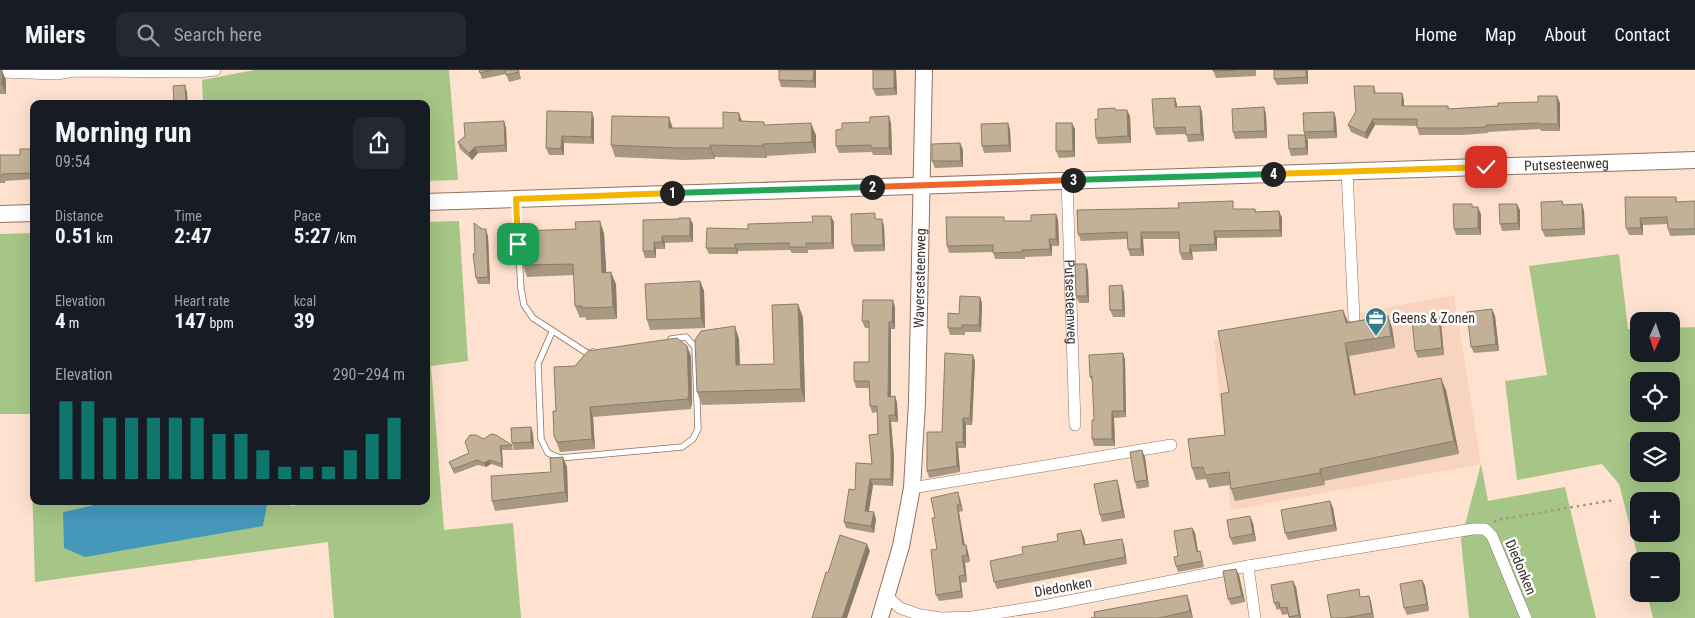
<!DOCTYPE html>
<html lang="en">
<head>
<meta charset="utf-8">
<style>
	body { margin:0; font-family:"Roboto Condensed",sans-serif; background:#242831; color:#f1f3f6; height:100vh; display:flex; flex-direction:column; font-size:19px; white-space:nowrap }
	* { box-sizing:border-box; margin:0 }
	p { font-size:16px; color:#9ea1a6 }
	.icon { flex:none; width:28px; height:28px; fill:none; stroke:currentColor; stroke-width:2; stroke-linecap:round; stroke-linejoin:round }
	.map { position:relative; flex:1; overflow:hidden }
	.details { position:absolute; left:30px; top:30px; width:400px; height:405px; display:flex; flex-direction:column; background:#171b24; border-radius:10px; box-shadow:0 5px 20px #0002 }
	.details>* { flex:none }
	.needle { width:32px; rotate:183deg }
	.fabs { position:absolute; left:1630px; top:242px; display:grid; gap:10px }
	.fabs a { display:grid; place-items:center; width:50px; height:50px; border-radius:10px; background:#171b24; box-shadow:0 5px 20px #0002; font-size:25px }
	.pin { position:absolute; display:grid; place-items:center; width:42px; height:42px; color:#fff; margin:-21px; border-radius:10px; box-shadow:0 2px 8px #0006 }
	.km { position:absolute; width:25px; height:25px; margin:-12px; border-radius:50%; background:#222; color:#fff; font-size:14px; line-height:25px; text-align:center }
	.round { display:grid; place-items:center; flex:none; width:52px; height:52px; border-radius:10px; background:#242831 }
	.headline { display:flex; align-items:center; justify-content:space-between; height:85px; padding:0 25px }
	h1 { font-size:28px; font-weight:700; line-height:38px }
	.figures { display:grid; grid-template-columns:repeat(3,1fr); gap:8px; height:85px; padding:5px 25px }
	.figures div { display:grid; align-content:center }
	.figures b { font-size:21px; font-weight:700 }
	.figures small { font-size:14px; font-weight:400 }
	.figures p { font-size:14px }
	.chart { height:140px; padding:10px 25px }
	.chart p { display:flex; justify-content:space-between }
	.chart svg { width:100%; height:90px; margin-top:5px; stroke:#0f766e; stroke-width:6 }
	header { display:flex; align-items:center; gap:30px; box-sizing:border-box; height:70px; padding:0 25px; background:#171b24; border-bottom:1px solid #363941 }
	header strong { font-size:24px }
	nav { display:flex; gap:28px; margin-inline-start:auto; font-size:18px }
	.search { width:350px; height:45px; background:#242831; display:flex; align-items:center; gap:12px; box-sizing:border-box; padding:0 18px; border-radius:10px; color:#9ea1a6; font-size:19px }
	.map>svg:first-child { display:block }
	.built { fill:#f8d4be }
	.forest { fill:#a5c686; fill-rule:evenodd }
	.water { fill:#4698ba }
	.lines { fill:none; stroke-linecap:round; stroke-linejoin:round }
	.lane-casing { stroke:#8e7364; stroke-width:7 }
	.street-casing { stroke:#8e7364; stroke-width:12 }
	.secondary-casing { stroke:#8e7364; stroke-width:18 }
	.path { stroke:#aa9487; stroke-width:2.5; stroke-dasharray:2.5 4; stroke-linecap:butt }
	.lane { stroke:#fff; stroke-width:5.5 }
	.street { stroke:#fff; stroke-width:11 }
	.secondary { stroke:#fff; stroke-width:16 }
	.wall { fill:#a79882 }
	.shaded-wall { fill:#887c6a }
	.building { fill:#c2b197; stroke:#887c6a }
	.split-1-casing { stroke:#fff; stroke-width:10 }
	.split-2-casing { stroke:#fff; stroke-width:10 }
	.split-3-casing { stroke:#fff; stroke-width:10 }
	.split-4-casing { stroke:#fff; stroke-width:10 }
	.split-5-casing { stroke:#fff; stroke-width:10 }
	.split-1 { stroke:#f5b400; stroke-width:6 }
	.split-2 { stroke:#22a559; stroke-width:6 }
	.split-3 { stroke:#f0652b; stroke-width:6 }
	.split-4 { stroke:#22a559; stroke-width:6 }
	.split-5 { stroke:#f5b400; stroke-width:6 }
	.labels { text-anchor:middle; dominant-baseline:central; stroke-width:5; stroke-linejoin:round; paint-order:stroke }
	.street-label { font-size:14px; fill:#392e27; stroke:#fff }
	.poi-label { font-size:14px; fill:#392e27; stroke:#fff; text-anchor:start }
</style>
</head>
<body>
<header>
<strong>Milers</strong>
<div class="search"><svg class="icon" aria-label="search" viewBox="0 0 24 24"><circle cx="10" cy="10" r="6"/><path d="M15 15l6 6"/></svg>Search here</div>
<nav><a>Home</a><a>Map</a><a>About</a><a>Contact</a></nav>
</header>
<div class="map">
<svg width="1695" height="548" viewBox="0 0 1695 548">
	<rect width="100%" height="100%" fill="#ffe1cf"/>
	<path class="built" d="M1454,225L1481,394L1231,440L1214,270Z"/>
	<path class="forest" d="M255,0H449L458,110L426,111V34H203L202,10Z
		M459,151L468,291L431,296L444,460L513,453L521,548H334L328,472L35,512L30,344H0V164L34,163V431H111L63,442L263,456L268,431H291V436L327,431H426V152Z
		M1619,184L1628,259H1639V284H1671V258L1695,257V548H1653L1647,524H1671V491H1639L1619,414L1602,394L1517,410L1505,311L1547,305L1529,196ZM1639,311H1671V344H1639ZM1639,371H1671V404H1639ZM1639,431H1671V464H1639Z
		M1481,394L1488,431L1565,417L1596,548H1469L1461,470Z"/>
	<path class="water" d="M111,431H268L263,456L85,487L64,478L63,442Z"/>
	<g class="lines">
		<g class="lane-casing">
			<path id="lane" d="M516,131L521,219L524,235L533,248L587,283L593,282
				M552,262L538,294L541,369L548,383L560,388L682,377L693,369L698,359L695,277L686,267L671,269"/>
		</g>
		<g class="street-casing">
			<g id="street">
				<path d="M0,2L57,4L74,1L199,2L215,0"/>
				<path d="M1347,102L1354,248"/>
				<path id="s1" d="M1067,110L1075,355"/>
				<path d="M912,418L1171,375"/>
				<path d="M1248,496L1255,548"/>
				<path d="M887,526L900,538L920,545L942,548L972,547L1048,535L1248,496L1430,466L1473,459H1485L1492,466L1526,548"/>
			</g>
		</g>
		<g class="secondary-casing">
			<g id="secondary">
				<path id="s2" d="M426,132L1695,90"/>
				<path d="M0,144L34,143"/>
				<path id="s3" d="M880,548L901,476L912,418L917,332L924,0"/>
			</g>
		</g>
		<path class="path" d="M1494,452L1497,450L1614,430"/>
		<use href="#lane" class="lane"/>
		<use href="#street" class="street"/>
		<use href="#secondary" class="secondary"/>
	</g>
	<path class="wall" d="M0,0L6,10V24H0Z
		M479,0H519L521,9L509,12L506,4L482,9Z
		M896,0L897,25L876,26L873,19Z
		M1213,0H1256V6L1216,8Z
		M1308,0V14L1277,15L1274,9Z
		M816,2V18L781,17L779,10Z
		M1374,16L1376,23H1402L1404,30V36H1448L1449,39L1498,36L1538,32L1557,26L1560,33V61H1541L1540,59L1488,62V63L1462,65H1419L1417,56L1375,55L1367,69L1351,62L1348,55Z
		M1175,28L1177,37L1200,36L1202,42L1204,71L1188,72L1186,64L1156,65L1154,58Z
		M1264,37L1266,44L1267,68L1235,69L1233,62Z
		M1116,40L1130,46L1131,73L1098,74L1096,68L1098,49Z
		M547,41L594,49V74L564,73V85H549L546,78Z
		M1334,42L1336,49L1337,68L1307,69L1308,71V85L1291,86L1289,79L1304,65V62Z
		M742,51L816,65V83L767,86V88L715,87V89L684,90L615,87L611,75L673,58H723Z
		M891,53L892,85H873L872,82L839,83L836,76L842,59Z
		M506,57L507,82L478,83L472,90L460,79L458,72Z
		M1010,59L1011,82L984,83L982,76Z
		M1075,59V87L1059,88L1056,81Z
		M960,73L963,80V97L935,98L932,91Z
		M34,79V109L5,111V113H0V85H20Z
		M1625,127H1676L1677,132L1695,131V165L1670,166L1668,159L1667,154L1643,155V165H1629L1626,158Z
		M1562,131L1564,135L1582,134L1584,141L1585,165L1545,167L1542,160Z
		M1472,134L1473,137L1481,144V165H1456L1454,159Z
		M1235,139H1255L1256,142L1279,141L1282,148V167L1217,168V181L1192,182L1193,190H1182L1180,183L1179,169H1143L1144,186H1130L1128,179L1127,169L1081,171L1078,164Z
		M1520,140V160L1502,161L1500,154Z
		M1056,144L1058,150L1059,176H1052V186L1025,187V189H995L993,182L949,183L947,176L1005,151H1031Z
		M877,149L884,156L885,181L854,182L852,175Z
		M643,150L693,154V172L665,173V179H656V188H645L643,181Z
		M834,152V179L808,180V183H792L790,180L738,181V184H709L706,178L748,159Z
		M482,159L488,166L490,214H478L476,208L475,184Z
		M604,163L606,202L616,214L617,249L586,250L585,247L580,248L575,236L574,205L527,207L523,195Z
		M1086,194L1088,201L1089,233H1079L1076,226Z
		M700,211L704,221L705,258L650,260L647,250Z
		M1124,222L1125,247H1113L1110,240Z
		M980,227L982,233L981,262H965V265H950L948,258L959,244Z
		M895,237V259H891V327L895,326L897,333L898,352H891L894,388L893,416L873,415L868,441L876,449L874,463L846,458L844,452L855,420L872,394L878,364L877,342L872,343L870,336L869,318H856L854,311L869,292V258H865L862,251Z
		M1492,239L1495,246L1499,281L1474,283L1471,277Z
		M1388,246L1392,258L1395,278L1349,286L1356,325L1446,320L1459,384L1324,411L1325,415L1235,431L1231,419L1230,415L1209,418L1206,409L1196,410L1192,398L1225,365L1229,322L1348,252Z
		M803,247L805,332L702,335L697,322L739,269L740,295L774,294Z
		M1439,247L1441,253L1444,285L1418,288L1415,281Z
		M1123,283L1125,290L1126,347L1114,348L1115,376H1094L1092,369L1094,350L1093,313L1090,307Z
		M691,286L692,336H691V339L593,347L595,379L560,382L554,366L556,341Z
		M975,291L972,355H966V378H958L960,402L929,408L927,401L942,362Z
		M531,357L533,364L534,379L514,380L512,373Z
		M484,369L512,375L513,380H502L503,398L491,394L486,397L478,395L454,404L449,392L469,383Z
		M563,387L567,397L568,432L495,441L492,431L551,402Z
		M1145,387L1149,417L1137,419L1135,412Z
		M1117,410L1119,417L1125,448L1102,452L1100,445Z
		M960,429L963,441L959,442L964,475H966L968,482L970,492L965,493L967,512L961,513L963,528L939,531L936,525L937,479L935,448Z
		M1330,431L1333,438L1337,461L1288,470L1285,463Z
		M1253,453L1256,471L1233,475L1230,468Z
		M1192,458L1195,463L1198,482L1202,487L1204,497L1178,502L1176,496L1178,486Z
		M1084,467L1085,475H1124L1127,494L997,519L994,512L1023,484Z
		M1236,499L1239,505L1245,532L1231,535L1228,529Z
		M1422,510L1425,516L1429,541L1407,545L1404,538Z
		M1293,511L1296,517L1301,548H1289L1288,544L1282,545L1280,539L1277,540L1274,533Z
		M1369,526L1371,532L1374,548H1331L1362,527Z
		M1189,531L1193,548H1091Z"/>
	<path class="shaded-wall" d="M2,0L6,10V24L2,14Z
		M814,0H816V18L813,11Z
		M894,0H896L897,25L894,18Z
		M1306,0H1308V14L1306,7Z
		M185,15L187,22L188,34H186Z
		M1402,23L1404,30V43L1402,36Z
		M1557,26L1560,33V61L1558,54Z
		M1175,28L1177,34V43L1175,37Z
		M1200,36L1202,42L1204,71L1201,64Z
		M1264,37L1266,44L1267,68L1265,61Z
		M1127,40L1130,46L1131,73L1128,66Z
		M592,42L594,49V74L591,67Z
		M1334,42L1336,49L1337,68L1334,61Z
		M739,43L743,54L739,51Z
		M889,46L891,53L892,85L889,78Z
		M669,47L673,59L669,58Z
		M1373,49L1375,55L1367,69L1365,63Z
		M504,51L506,57L507,82L505,75Z
		M811,53L816,65V83L812,72Z
		M1008,53L1010,59L1011,82L1009,75Z
		M1072,53L1075,59V87L1073,81Z
		M1305,65L1308,71V85L1306,78Z
		M562,66L564,73V85L561,79Z
		M960,73L963,80V97L961,91Z
		M763,74L767,86V88L763,76Z
		M710,75L715,87V89L710,78Z
		M475,77L478,83L472,90L469,83Z
		M1517,134L1520,140V160L1518,153Z
		M1582,134L1584,141L1585,165L1583,158Z
		M1478,137L1481,144V165L1478,158Z
		M1279,141L1282,148V167L1280,160Z
		M1056,144L1058,150L1059,176L1056,169Z
		M831,146L834,152V179L832,173Z
		M690,148L693,154V172L690,166Z
		M1640,148L1643,155V165L1641,158Z
		M882,149L884,156L885,181L883,175Z
		M600,151L604,163L607,214L602,203Z
		M486,159L488,166L490,214L488,207Z
		M1214,161L1217,168V181L1215,174Z
		M1141,162L1143,169L1144,186L1141,179Z
		M662,166L665,173V179L662,172Z
		M1049,169L1052,176V186L1050,179Z
		M654,172L656,179V188L654,181Z
		M735,174L738,181V184L735,178Z
		M1190,175L1192,182L1193,190L1190,183Z
		M1086,194L1088,201L1089,233L1087,226Z
		M611,202L616,214L617,249L613,237Z
		M700,211L704,221L705,258L701,248Z
		M1122,215L1124,222L1125,247L1123,240Z
		M980,227L982,233L981,262L979,255Z
		M893,230L895,237V259L892,252Z
		M798,234L803,247L805,332L801,319Z
		M1492,239L1495,246L1499,281L1496,274Z
		M1343,240L1348,252L1351,265L1346,253Z
		M1388,246L1392,258L1395,278L1391,266Z
		M1439,247L1441,253L1444,285L1442,278Z
		M889,252L891,259V333L888,327Z
		M735,256L739,269L740,308L736,295Z
		M1345,273L1349,286L1358,338L1354,325Z
		M687,276L691,286L692,336L689,326Z
		M1123,283L1125,290L1126,347L1124,341Z
		M973,285L975,291L972,355L970,348Z
		M1441,308L1446,320L1459,384L1454,371Z
		M688,326L691,336V339L688,329Z
		M895,326L897,333L898,352L895,345Z
		M590,337L593,347L595,379L592,369Z
		M1112,341L1114,348L1115,376L1112,369Z
		M889,345L891,352L894,388L893,416L891,409Z
		M963,348L966,355V378L963,372Z
		M531,357L533,364L534,379L531,372Z
		M956,372L958,378L960,402L957,396Z
		M500,376L502,380L503,398L502,394Z
		M1142,380L1145,387L1149,417L1147,410Z
		M563,387L567,397L568,432L565,422Z
		M489,390L491,394L486,397L484,393Z
		M1320,399L1324,411L1325,415L1320,403Z
		M870,409L873,415L868,448L865,441Z
		M1117,410L1119,417L1125,448L1122,441Z
		M958,422L960,429L963,441L960,434Z
		M1330,431L1333,438L1337,461L1334,455Z
		M957,435L959,442L966,482L963,475Z
		M874,442L876,449L874,463L871,456Z
		M1250,446L1253,453L1256,471L1253,464Z
		M1192,458L1195,463L1199,488L1197,482Z
		M1081,460L1084,467L1087,482L1084,475Z
		M1122,469L1124,475L1127,494L1125,487Z
		M867,474L870,481L847,548H842Z
		M966,475L968,482L970,492L967,485Z
		M962,486L965,493L967,512L965,505Z
		M1236,499L1239,505L1245,532L1242,526Z
		M959,506L961,513L963,528L961,521Z
		M1422,510L1425,516L1429,541L1427,534Z
		M1293,511L1296,517L1301,548H1300L1299,545Z
		M1187,525L1189,531L1193,548L1190,541Z
		M1369,526L1371,532L1374,548L1372,543Z"/>
	<path class="building" d="M0,0H2V14H0Z
		M479,0H491L480,3Z
		M505,0H518L519,2L506,5Z
		M779,0H814L813,11L779,10Z
		M873,0H894V18L873,19Z
		M1213,0H1237L1213,1Z
		M1274,0H1306V7L1274,9Z
		M185,15L186,34H174L173,16Z
		M1354,16H1374V23H1402V36H1448V39L1498,36V33L1538,32V26H1557L1558,54H1539V53L1486,55V57L1460,58H1417V49H1373L1365,63L1348,55L1356,41Z
		M1175,28V37L1200,36L1201,64L1186,65L1185,57L1154,58L1152,29Z
		M1264,37L1265,61L1233,62L1232,39Z
		M1115,38V40H1127L1128,66L1096,68L1095,49H1098V39Z
		M547,41L592,42L591,67L562,66L561,79L546,78Z
		M723,42L739,43V51L764,52V55L811,53L812,72L763,74V76L710,75V78H680L611,75L612,46L669,47V58H723Z
		M1334,42V61L1304,62L1303,43Z
		M889,46V78H871V75L836,76V60L842,59V53L870,52V47Z
		M504,51L505,75L475,77L469,83L458,72L465,66L464,53Z
		M1008,53L1009,75L982,76L981,54Z
		M1056,53H1072L1073,81H1056Z
		M1288,65H1305L1306,78L1289,79Z
		M960,73L961,91H932V74Z
		M20,79H34V103L2,104V106H0V85H20Z
		M1625,127H1676V132L1695,131V159H1668L1667,147L1640,148L1641,158H1626Z
		M1233,131V139H1255V142L1279,141L1280,160L1214,161L1215,174L1190,175V183H1180L1179,162H1141V179H1128L1127,162L1078,164L1077,140L1179,138L1178,133Z
		M1562,131L1563,135L1582,134L1583,158L1542,160L1541,132Z
		M1453,134H1472V137H1478V158L1454,159Z
		M1499,134H1517L1518,153L1500,154Z
		M875,143V149H882L883,175H852L851,144Z
		M1056,144V169H1049L1050,179L1022,180V182L993,183V175L947,176L946,147H1004V151H1031V145Z
		M812,146H831L832,173H806V177H789V173L735,174V178H706L707,158L748,159V154L813,152Z
		M679,148H690V166H662V172H654V181H643V150L679,149Z
		M600,151L602,203L611,202L613,237L582,238V236H575L573,194L523,195L522,161L576,159L575,152Z
		M474,153L482,159H486L488,207L476,208L473,184H475Z
		M1075,194H1086L1087,226H1076Z
		M700,211L701,248L647,250L645,214Z
		M1122,215L1123,240H1110L1109,216Z
		M960,226L980,227L979,255H962V258H948V243L959,244Z
		M863,230H893L892,252H889L888,327L895,326V345H889L891,381V409H870L865,441L874,442L871,456L844,452L849,419L855,420L856,393L872,394L869,365L878,364L877,336H870L869,311H854V292H869V251H862Z
		M798,234L801,319L697,322L695,270L701,261L735,256L736,295L774,294L772,235Z
		M1492,239L1496,274L1471,277L1467,242Z
		M1343,240L1346,253L1388,246L1391,266L1345,273L1354,325L1441,308L1454,371L1320,399V403L1231,419L1229,402L1205,405L1203,397L1192,398L1188,369L1225,365L1221,324L1229,322L1218,261Z
		M1439,247L1442,278L1415,281L1412,249Z
		M677,268L687,276L689,326H688V329L590,337L592,369L557,372L554,366L553,341H556L554,297L575,296L588,281Z
		M945,283L973,285L970,348H963V372H956L957,396L927,401V362H942Z
		M1123,283L1124,341H1112V369H1092V350H1094L1092,306L1090,307L1089,285Z
		M531,357V372L512,373L511,358Z
		M491,364L496,365L512,375L500,376L502,394L489,390L484,393L477,390L453,399L449,392L469,383L465,372L470,365H476L484,369Z
		M1142,380L1147,410L1135,412L1130,382Z
		M563,387L565,422L492,431L491,406L551,402L550,388Z
		M1117,410L1122,441L1100,445L1094,414Z
		M958,422L960,434L957,435L963,475H966L967,485L962,486L965,505L959,506L961,521L936,525L931,480L937,479L932,448H935L931,428Z
		M1330,431L1334,455L1285,463L1281,440Z
		M1250,446L1253,464L1230,468L1227,450Z
		M1192,458L1197,482L1200,481L1202,491L1176,496L1174,487L1178,486L1174,461Z
		M1081,460L1084,475L1122,469L1125,487L994,512L990,491L1023,484L1022,477L1058,471L1057,464Z
		M840,465L867,474L842,548H812L826,502L828,503Z
		M1236,499L1242,526L1228,529L1223,501Z
		M1422,510L1427,534L1404,538L1400,514Z
		M1293,511L1299,545L1289,547L1287,537L1280,538L1279,532L1274,533L1271,515Z
		M1359,519L1360,527L1369,526L1372,543L1344,548H1331L1327,525Z
		M1187,525L1190,541L1159,548H1091L1095,547L1094,542Z"/>
	<g class="lines">
		<g class="split-1-casing">
			<path id="split-1" d="M518,174L516,129L672,123"/>
		</g>
		<g class="split-2-casing">
			<path id="split-2" d="M672,123L872,117"/>
		</g>
		<g class="split-3-casing">
			<path id="split-3" d="M872,117L1073,110"/>
		</g>
		<g class="split-4-casing">
			<path id="split-4" d="M1073,110L1273,104"/>
		</g>
		<g class="split-5-casing">
			<path id="split-5" d="M1273,104L1486,97"/>
		</g>
		<use href="#split-1" class="split-1"/>
		<use href="#split-2" class="split-2"/>
		<use href="#split-3" class="split-3"/>
		<use href="#split-4" class="split-4"/>
		<use href="#split-5" class="split-5"/>
	</g>
	<defs>
		<g id="office-pin" transform="scale(1.125)"><path d="M0 17L-7.5 6A9.5 9.5 0 1 1 7.5 6Z" fill="#357a88" stroke="#fff"/><path d="M-6-3h4V-5.5h4V-3h4V5H-6ZM-1-4.5V-3h2v-1.5ZM-6 0V1H6V0Z" fill="#fff"/></g>
	</defs>
	<g fill-rule="evenodd">
		<use href="#office-pin" x="1376" y="248"/>
	</g>
	<g class="labels">
		<g class="street-label">
			<text stroke="none"><textPath href="#s2" startOffset="1141">Putsesteenweg</textPath></text>
			<text stroke="none"><textPath href="#s3" startOffset="344">Waversesteenweg</textPath></text>
			<text stroke="none"><textPath href="#s1" startOffset="122">Putsesteenweg</textPath></text>
			<text transform="translate(1521 497) rotate(67)">Diedonken</text>
			<text transform="translate(1063 517) rotate(-10)">Diedonken</text>
		</g>
		<g class="poi-label">
			<text x="1392" y="248">Geens &amp; Zonen</text>
		</g>
	</g>
</svg>
<div class="fabs">
<a><svg class="needle" viewBox="-14 -14 28 28"><path d="M0-13l5 13h-10z" fill="#e53935"/><path d="M0 13l5-13h-10z" fill="#9ea1a6"/></svg></a>
<a><svg class="icon" aria-label="locate" viewBox="0 0 24 24"><circle cx="12" cy="12" r="6"/><path d="M12 2v4M12 18v4M2 12h4M18 12h4"/></svg></a>
<a><svg class="icon" aria-label="layers" viewBox="0 0 24 24"><path d="M12 4l9 5-9 5-9-5zM3 14l9 5 9-5"/></svg></a>
<a>+</a>
<a>−</a>
</div>
<div class="pin" style="left:518px;top:174px;background:#1e9e55"><svg class="icon" aria-label="arrive" viewBox="0 0 24 24"><path d="M6 21V4h12l-3 4 3 4H6"/></svg></div>
<div class="pin" style="left:1486px;top:97px;background:#d93025"><svg class="icon" aria-label="check" viewBox="0 0 24 24"><path d="M5 12l5 5 9-10"/></svg></div>
<b class="km" style="left:672px;top:123px">1</b>
<b class="km" style="left:872px;top:117px">2</b>
<b class="km" style="left:1073px;top:110px">3</b>
<b class="km" style="left:1273px;top:104px">4</b>
<section class="details">
<div class="headline"><div><h1>Morning run</h1><p>09:54</p></div><a class="round"><svg class="icon" aria-label="share" viewBox="0 0 24 24"><path d="M12 15V3M7 8l5-5 5 5M5 13v7h14v-7"/></svg></a></div>
<div class="figures">
<div><p>Distance</p><b>0.51<small> km</small></b></div>
<div><p>Time</p><b>2:47</b></div>
<div><p>Pace</p><b>5:27<small> /km</small></b></div>
</div>
<div class="figures">
<div><p>Elevation</p><b>4<small> m</small></b></div>
<div><p>Heart rate</p><b>147<small> bpm</small></b></div>
<div><p>kcal</p><b>39</b></div>
</div>
<div class="chart"><p><span>Elevation</span>290–294 m</p>
<svg viewBox="0 0 160 44" preserveAspectRatio="none"><path d="M5 44V6M15 44V6M25 44V14M35 44V14M45 44V14M55 44V14M65 44V14M75 44V22M85 44V22M95 44V30M105 44V38M115 44V38M125 44V38M135 44V30M145 44V22M155 44V14"/></svg>
</div>
</section>
</div>
</body>
</html>
